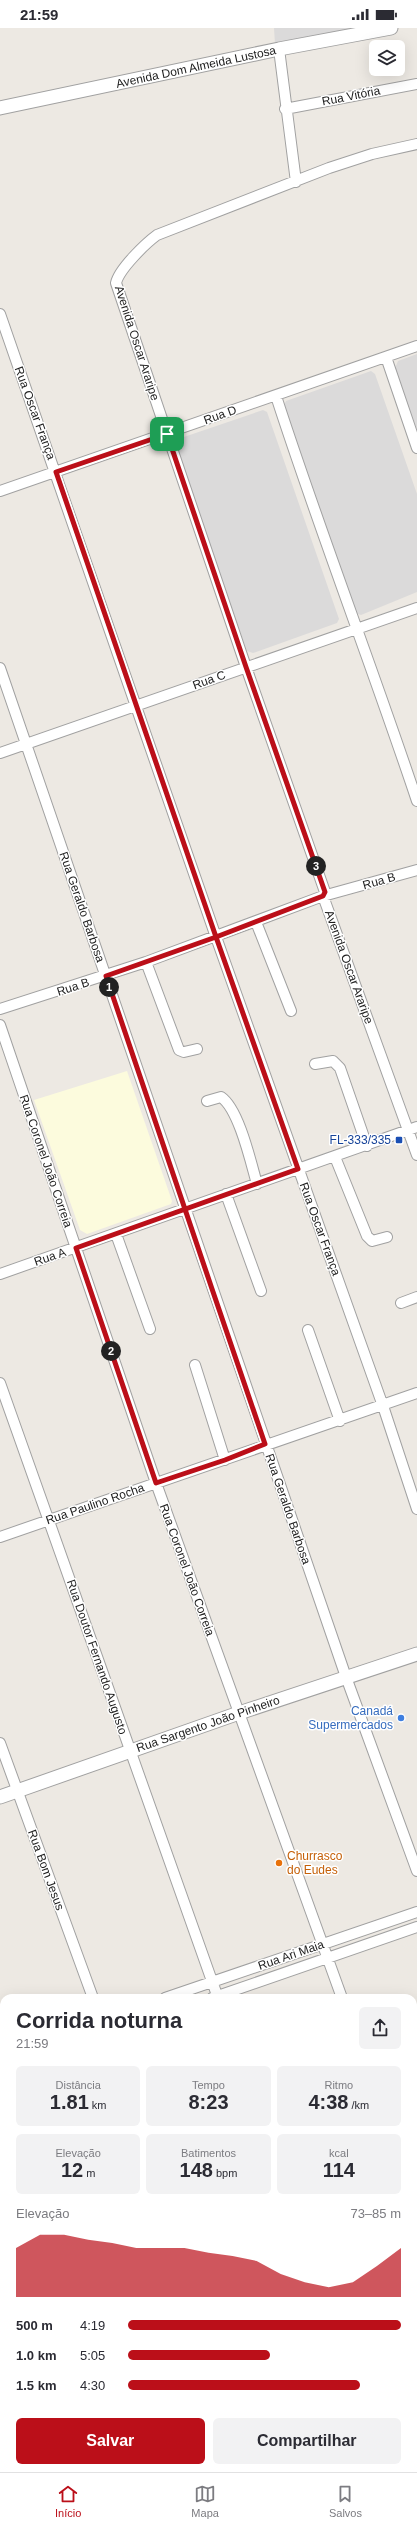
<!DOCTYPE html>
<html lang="pt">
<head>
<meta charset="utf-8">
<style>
	body { margin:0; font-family:Helvetica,sans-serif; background:#f2f2f3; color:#2b2b33; height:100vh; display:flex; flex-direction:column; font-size:15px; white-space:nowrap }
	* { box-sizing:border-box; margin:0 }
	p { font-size:13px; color:#7c7c81 }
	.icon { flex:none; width:22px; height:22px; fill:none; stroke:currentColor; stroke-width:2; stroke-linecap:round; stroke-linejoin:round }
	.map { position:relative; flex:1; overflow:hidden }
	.panel { position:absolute; left:0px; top:1966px; width:417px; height:478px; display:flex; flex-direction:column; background:#fff; border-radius:12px 12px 0 0; box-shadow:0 4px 16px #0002 }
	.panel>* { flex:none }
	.buttons { position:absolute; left:369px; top:12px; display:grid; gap:8px }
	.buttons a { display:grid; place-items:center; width:36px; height:36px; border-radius:6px; background:#fff; box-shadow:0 4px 16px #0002; font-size:20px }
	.pin { position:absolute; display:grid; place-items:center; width:34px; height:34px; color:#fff; margin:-17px; border-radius:8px; box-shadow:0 2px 6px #0006 }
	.km { position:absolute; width:20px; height:20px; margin:-10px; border-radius:50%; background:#222; color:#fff; font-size:11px; line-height:20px; text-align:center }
	.round { display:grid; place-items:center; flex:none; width:42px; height:42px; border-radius:6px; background:#f2f2f3 }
	.head { display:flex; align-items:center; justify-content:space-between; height:68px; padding:0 16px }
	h1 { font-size:22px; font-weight:700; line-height:30px }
	.stats { display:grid; grid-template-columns:repeat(3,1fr); gap:6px; height:68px; padding:4px 16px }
	.stats div { display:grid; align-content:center; border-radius:6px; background:#f2f2f3; text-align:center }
	.stats b { font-size:20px; font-weight:700 }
	.stats small { font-size:11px; font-weight:400 }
	.stats p { font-size:11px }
	.chart { height:112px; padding:8px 16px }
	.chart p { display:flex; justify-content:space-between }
	.chart svg { width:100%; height:72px; margin-top:4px; fill:#bb0f19; opacity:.7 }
	.action { display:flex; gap:8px; margin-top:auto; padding:8px 16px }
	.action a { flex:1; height:46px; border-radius:6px; background:#bb0f19; color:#fff; font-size:16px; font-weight:700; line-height:46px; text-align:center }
	.action a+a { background:#f2f2f3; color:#2b2b33 }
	ul { padding:0 16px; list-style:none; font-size:13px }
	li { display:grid; grid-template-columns:64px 48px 1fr; align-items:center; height:30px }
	li i { height:10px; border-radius:5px; background:#bb0f19 }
	.status { display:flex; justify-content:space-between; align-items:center; height:28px; padding:0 20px; background:#fff; direction:ltr }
	.status svg { height:11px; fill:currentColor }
	.dock { display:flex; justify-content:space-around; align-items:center; height:56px; border-top:1px solid #e1e1e2; background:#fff; font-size:11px; color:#7c7c81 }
	.dock a { display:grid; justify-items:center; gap:2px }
	.dock .active { color:#bb0f19 }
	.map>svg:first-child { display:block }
	.residential { fill:#dbdada }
	.education { fill:#fcfbdd }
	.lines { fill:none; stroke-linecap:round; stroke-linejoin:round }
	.minor-casing { stroke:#a1a1a1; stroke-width:12 }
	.tertiary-casing { stroke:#a1a1a1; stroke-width:15 }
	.minor { stroke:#fff; stroke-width:10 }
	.tertiary { stroke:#fff; stroke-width:13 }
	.route-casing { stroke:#fff; stroke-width:8 }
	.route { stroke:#bb0f19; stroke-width:5 }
	.transit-dot { fill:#1a4fb4; stroke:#fff; stroke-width:1.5 }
	.shop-dot { fill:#3f7fe0; stroke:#fff; stroke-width:1.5 }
	.food-dot { fill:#e8710a; stroke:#fff; stroke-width:1.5 }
	.labels { text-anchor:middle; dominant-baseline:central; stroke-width:3; stroke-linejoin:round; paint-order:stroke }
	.street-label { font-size:12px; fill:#1d1d1d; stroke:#fff }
	.transit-label { font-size:12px; fill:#164399; stroke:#fff; text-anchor:end }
	.shop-label { font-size:12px; fill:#366cbe; stroke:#fff; text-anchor:end }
	.food-label { font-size:12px; fill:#c56008; stroke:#fff; text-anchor:start }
</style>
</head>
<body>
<div class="status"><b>21:59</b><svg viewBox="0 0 49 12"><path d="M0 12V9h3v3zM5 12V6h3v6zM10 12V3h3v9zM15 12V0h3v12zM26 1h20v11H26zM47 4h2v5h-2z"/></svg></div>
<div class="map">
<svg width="417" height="2444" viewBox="0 0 417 2444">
	<rect width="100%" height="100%" fill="#ede9e3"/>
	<path class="residential" d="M274,0H356L275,16Z
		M417,326V402L395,340L398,333Z
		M371,343L375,346L417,466V564L361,587L355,585L283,379L286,373Z
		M263,382L267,384L339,591L337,595L253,625L247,623L175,417L178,411Z"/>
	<path class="education" d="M127,1043L172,1173L171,1176L87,1206L80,1202L34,1072Z"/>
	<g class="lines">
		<g class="minor-casing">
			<path id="minor" d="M279,21L296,154
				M285,81L417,56
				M417,116L372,126L329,140L157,207C146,215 119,241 116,255L246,639L325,864L323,868L417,1127
				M0,286L216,909L383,1378L417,1481
				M386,329L417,420
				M276,368C320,504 372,638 417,773
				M0,463L417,318
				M0,640L346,1649L417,1843
				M0,725L417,580
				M256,894L291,983
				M146,934L179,1022L184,1024L197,1021
				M0,981L146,934L323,868L417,842
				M0,997L156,1455L342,1970
				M315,1036L333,1033L340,1040L367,1118
				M207,1073L221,1069C239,1081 251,1135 257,1156
				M335,1129L367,1208L372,1213L387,1209
				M226,1166L261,1263
				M116,1206L150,1301
				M0,1246L417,1099
				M401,1275L417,1269
				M308,1302L340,1393
				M195,1337L225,1432
				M0,1355L218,1970
				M0,1509L417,1365
				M0,1715L93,1970
				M165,1970L417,1884
				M212,1970L417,1899
				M0,2029L4,2028
				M0,2045L4,2043
				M0,2058L4,2070
				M413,2159L417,2158
				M413,2182L417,2193
				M0,2308L4,2306
				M0,2414L4,2426
				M413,2422L417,2421
				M9,2440L10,2444
				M134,2440L135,2444
				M256,2440L258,2444
				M382,2440L383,2444
				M351,2444L361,2440"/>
		</g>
		<g class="tertiary-casing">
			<path id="tertiary" d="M0,80L279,21L391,0
				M0,1769L239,1685L417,1626"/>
		</g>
		<use href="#minor" class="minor"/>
		<use href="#tertiary" class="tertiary"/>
	</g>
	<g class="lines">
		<g class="route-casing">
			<path id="route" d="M167,406L56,444L216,909L106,948C158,1105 212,1260 265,1416L225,1432L156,1455L76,1220C150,1194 224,1168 298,1141L216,909L323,868L325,864L246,639L167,406"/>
		</g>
		<use href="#route" class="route"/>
	</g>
	<rect class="transit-dot" x="395" y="1108" width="8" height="8" rx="2"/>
	<circle class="shop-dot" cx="401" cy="1690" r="4"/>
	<circle class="food-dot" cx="279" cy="1835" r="4"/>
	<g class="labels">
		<g class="street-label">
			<text transform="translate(196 39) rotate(-12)">Avenida Dom Almeida Lustosa</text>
			<text transform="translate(351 68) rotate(-11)">Rua Vitória</text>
			<text transform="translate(137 315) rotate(72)">Avenida Oscar Araripe</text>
			<text transform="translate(35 385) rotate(70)">Rua Oscar França</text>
			<text transform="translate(220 387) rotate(-20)">Rua D</text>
			<text transform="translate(209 652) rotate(-20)">Rua C</text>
			<text transform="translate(379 853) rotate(-16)">Rua B</text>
			<text transform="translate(82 879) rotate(71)">Rua Geraldo Barbosa</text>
			<text transform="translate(349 939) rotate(70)">Avenida Oscar Araripe</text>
			<text transform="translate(73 959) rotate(-18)">Rua B</text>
			<text transform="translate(46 1133) rotate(71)">Rua Coronel João Correia</text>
			<text transform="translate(320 1201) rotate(70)">Rua Oscar França</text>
			<text transform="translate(50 1229) rotate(-19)">Rua A</text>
			<text transform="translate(95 1476) rotate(-19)">Rua Paulino Rocha</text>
			<text transform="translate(288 1481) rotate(71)">Rua Geraldo Barbosa</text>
			<text transform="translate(187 1542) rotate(70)">Rua Coronel João Correia</text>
			<text transform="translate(97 1629) rotate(71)">Rua Doutor Fernando Augusto</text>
			<text transform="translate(208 1696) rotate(-19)">Rua Sargento João Pinheiro</text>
			<text transform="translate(46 1842) rotate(70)">Rua Bom Jesus</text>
			<text transform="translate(291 1927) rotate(-19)">Rua Ari Maia</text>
		</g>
		<g class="transit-label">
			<text x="391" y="1112">FL-333/335</text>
		</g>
		<g class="shop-label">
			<text x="393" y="1683">Canadá<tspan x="393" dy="14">Supermercados</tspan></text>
		</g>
		<g class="food-label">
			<text x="287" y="1828">Churrasco<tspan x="287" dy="14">do Eudes</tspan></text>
		</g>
	</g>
</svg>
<div class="buttons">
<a><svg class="icon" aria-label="layers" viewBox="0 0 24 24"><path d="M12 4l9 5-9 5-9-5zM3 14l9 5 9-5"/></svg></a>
</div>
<div class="pin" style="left:167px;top:406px;background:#1e9e55"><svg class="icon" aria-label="arrive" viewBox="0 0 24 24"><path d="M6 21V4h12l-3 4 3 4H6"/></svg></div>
<b class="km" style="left:109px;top:959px">1</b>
<b class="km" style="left:111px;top:1323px">2</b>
<b class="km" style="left:316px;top:838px">3</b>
<section class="panel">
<div class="head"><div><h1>Corrida noturna</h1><p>21:59</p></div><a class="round"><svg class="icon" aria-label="share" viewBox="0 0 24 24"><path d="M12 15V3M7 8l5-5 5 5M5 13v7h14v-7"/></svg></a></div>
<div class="stats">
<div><p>Distância</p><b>1.81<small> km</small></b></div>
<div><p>Tempo</p><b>8:23</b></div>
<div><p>Ritmo</p><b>4:38<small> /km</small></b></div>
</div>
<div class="stats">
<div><p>Elevação</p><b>12<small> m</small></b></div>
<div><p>Batimentos</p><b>148<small> bpm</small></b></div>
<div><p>kcal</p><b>114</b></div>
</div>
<div class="chart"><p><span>Elevação</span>73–85 m</p>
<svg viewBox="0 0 160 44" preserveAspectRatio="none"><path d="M0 44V14L10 6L20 6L30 9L40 11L50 14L60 14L70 14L80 17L90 19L100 22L110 30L120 35L130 38L140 35L150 25L160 14V44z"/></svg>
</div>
<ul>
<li><b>500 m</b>4:19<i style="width:100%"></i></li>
<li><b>1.0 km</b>5:05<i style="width:52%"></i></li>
<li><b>1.5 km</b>4:30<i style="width:85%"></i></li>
</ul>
<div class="action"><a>Salvar</a><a>Compartilhar</a></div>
</section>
</div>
<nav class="dock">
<a class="active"><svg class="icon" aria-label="home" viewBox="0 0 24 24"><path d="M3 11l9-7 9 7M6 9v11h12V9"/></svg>Início</a>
<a><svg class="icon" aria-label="map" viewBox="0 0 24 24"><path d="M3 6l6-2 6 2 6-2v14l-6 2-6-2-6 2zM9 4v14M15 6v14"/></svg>Mapa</a>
<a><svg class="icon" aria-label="saved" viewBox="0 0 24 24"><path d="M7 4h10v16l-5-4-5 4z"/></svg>Salvos</a>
</nav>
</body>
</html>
